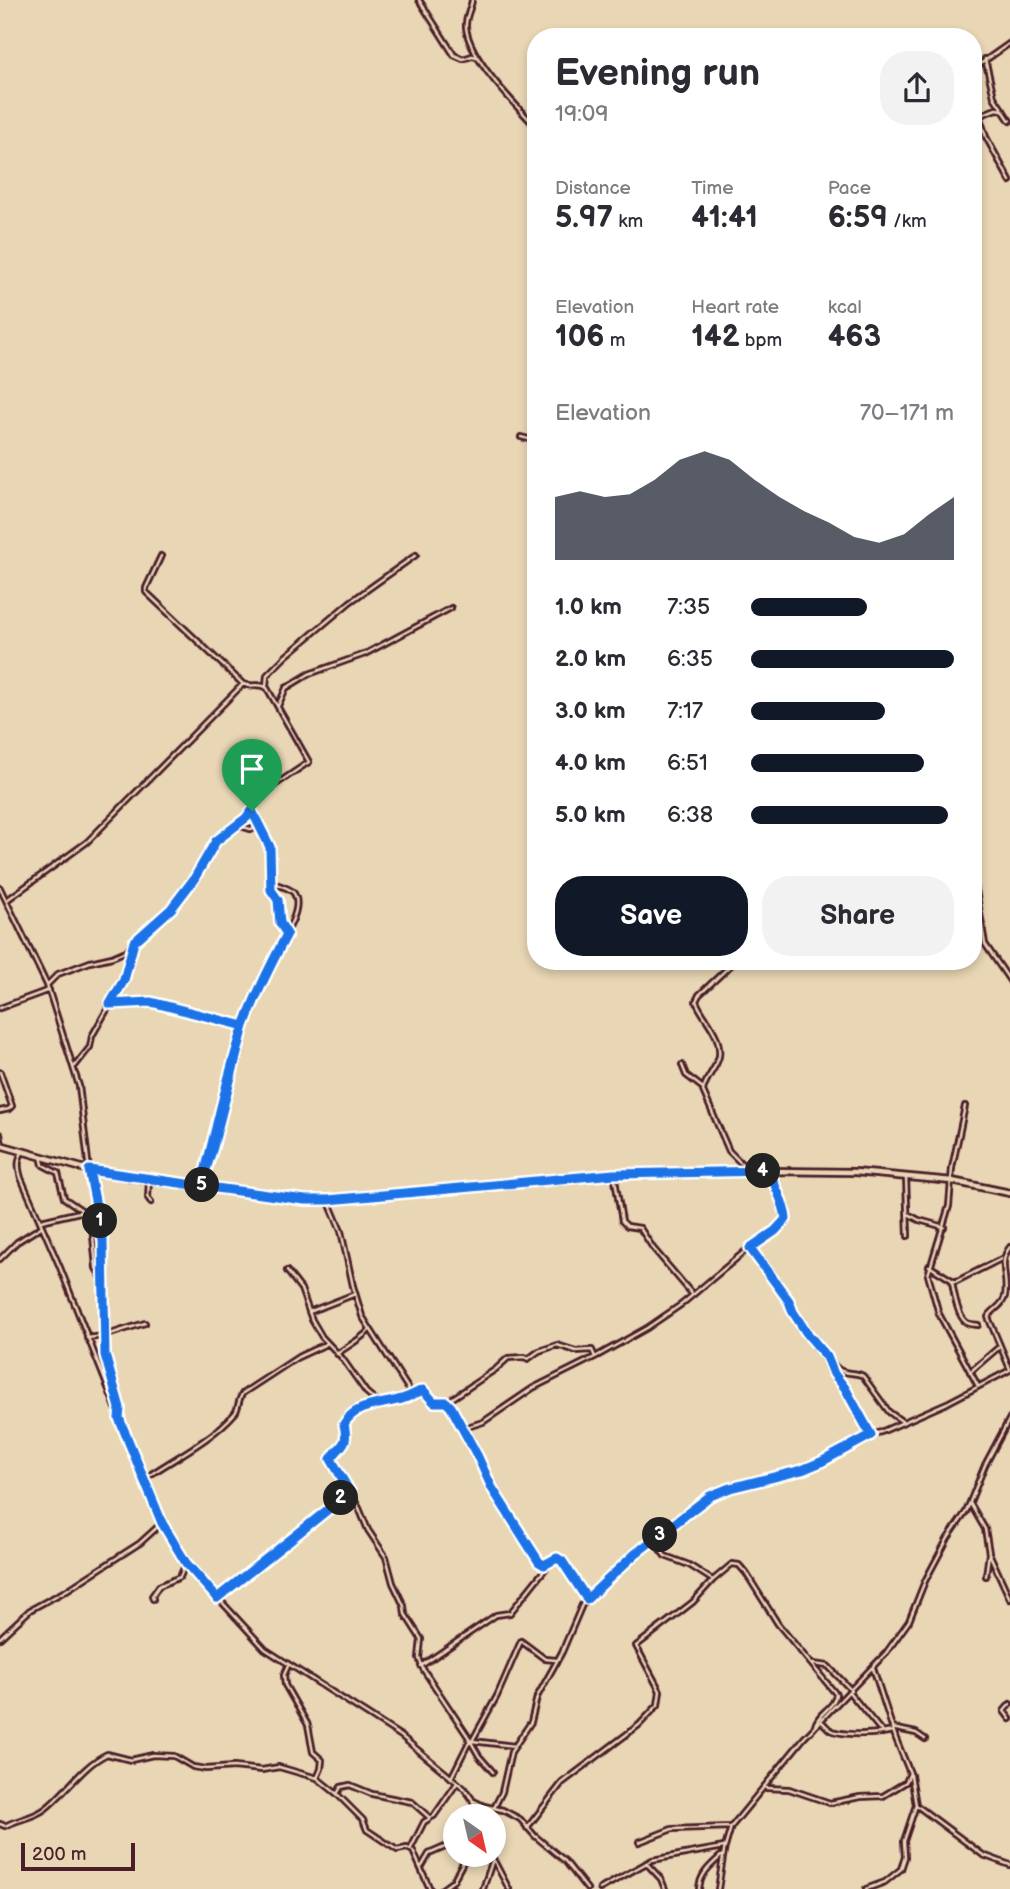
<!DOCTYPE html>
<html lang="en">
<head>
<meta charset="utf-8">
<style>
	body { margin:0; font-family:"Balsamiq Sans",sans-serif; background:#f2f2f3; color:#2b2b33; height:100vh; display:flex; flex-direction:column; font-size:26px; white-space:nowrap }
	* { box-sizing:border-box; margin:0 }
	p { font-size:23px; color:#7c7c81 }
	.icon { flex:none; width:38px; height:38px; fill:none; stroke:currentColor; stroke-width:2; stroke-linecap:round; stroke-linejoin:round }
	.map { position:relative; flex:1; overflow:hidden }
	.side { position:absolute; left:527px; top:28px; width:455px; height:942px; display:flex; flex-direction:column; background:#fff; border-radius:28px; box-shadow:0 4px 10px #0003 }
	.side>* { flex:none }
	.needle { width:46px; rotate:146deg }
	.buttons { position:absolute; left:443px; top:1804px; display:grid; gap:14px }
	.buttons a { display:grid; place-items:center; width:63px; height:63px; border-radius:50%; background:#fff; box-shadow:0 4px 10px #0003; font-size:35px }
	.scale { position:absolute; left:21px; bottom:18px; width:114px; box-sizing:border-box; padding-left:7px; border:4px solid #4a1f2b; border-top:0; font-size:19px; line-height:24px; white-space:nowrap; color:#4a1f2b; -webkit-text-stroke:5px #e8d6b4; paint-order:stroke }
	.pin { position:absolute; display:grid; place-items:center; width:60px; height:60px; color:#fff; margin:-72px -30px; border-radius:50% 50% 50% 0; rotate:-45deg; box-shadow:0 0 7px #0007 }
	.pin .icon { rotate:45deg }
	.km { position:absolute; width:35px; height:35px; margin:-18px; border-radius:50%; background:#222; color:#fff; font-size:19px; line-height:35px; text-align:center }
	.round { display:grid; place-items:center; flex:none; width:74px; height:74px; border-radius:28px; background:#f2f2f3 }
	.headline { display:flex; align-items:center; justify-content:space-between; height:119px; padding:0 28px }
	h1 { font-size:38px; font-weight:700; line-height:52px }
	.stats { display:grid; grid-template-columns:repeat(3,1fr); gap:10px; height:119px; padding:7px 28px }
	.stats div { display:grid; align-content:center }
	.stats b { font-size:30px; font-weight:700 }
	.stats small { font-size:19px; font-weight:400 }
	.stats p { font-size:19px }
	.chart { height:196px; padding:14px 28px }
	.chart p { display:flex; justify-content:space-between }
	.chart svg { width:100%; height:126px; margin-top:7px; fill:#111827; opacity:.7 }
	.cta { display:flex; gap:14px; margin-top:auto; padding:14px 28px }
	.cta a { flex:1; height:80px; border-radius:28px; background:#111827; color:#fff; font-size:28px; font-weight:700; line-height:80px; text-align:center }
	.cta a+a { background:#f2f2f3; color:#2b2b33 }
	ul { padding:0 28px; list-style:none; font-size:23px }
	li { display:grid; grid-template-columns:112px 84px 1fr; align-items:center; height:52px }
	li i { height:18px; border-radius:9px; background:#111827 }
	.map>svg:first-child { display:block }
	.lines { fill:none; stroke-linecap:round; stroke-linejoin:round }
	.street-casing { stroke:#4a1f2b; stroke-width:8 }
	.secondary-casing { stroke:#4a1f2b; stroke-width:10 }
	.street { stroke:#e8d6b4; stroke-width:2.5 }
	.secondary { stroke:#e8d6b4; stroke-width:4.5 }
	.route-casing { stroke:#fff; stroke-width:14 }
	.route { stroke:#1a73e8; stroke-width:9 }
</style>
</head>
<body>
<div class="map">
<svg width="1010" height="1889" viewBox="0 0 1010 1889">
	<rect width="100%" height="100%" fill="#e8d6b4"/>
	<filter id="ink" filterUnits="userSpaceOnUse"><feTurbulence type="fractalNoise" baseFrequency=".0143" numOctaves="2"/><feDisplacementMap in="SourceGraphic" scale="14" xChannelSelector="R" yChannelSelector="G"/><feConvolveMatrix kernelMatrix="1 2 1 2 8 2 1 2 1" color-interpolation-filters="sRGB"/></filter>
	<g filter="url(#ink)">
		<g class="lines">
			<g class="street-casing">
				<path id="street" d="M419,0L454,55L463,59L472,56L477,57
					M472,0C471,9 465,17 466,27C469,59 514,103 536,127
					M985,59L994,97L1010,121
					M973,69L1010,43
					M973,107L981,115L996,109L1003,110
					M979,115L986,137L1010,181
					M521,437L536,441
					M266,686L267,675L286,656L350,602L416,555
					M278,706L286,688L309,674L365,654L451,608
					M237,825L250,829L261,828
					M973,872L985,944L1010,981
					M271,882C277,885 288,887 293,892C302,903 292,922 287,932
					M0,888L47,985L79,1086L89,1170L103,1241L105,1355L120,1408L119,1417
					M7,900L87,842L243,684
					M733,963L699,995L696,1001C703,1019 722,1034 719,1056C717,1068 705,1078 703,1091L729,1151L742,1164L743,1172
					M47,985L58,974L90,962L112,957L126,951L171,909L190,884L211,847L221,836L246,818L263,793L309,762L267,688C260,682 252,688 243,684L146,592V588L161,556
					M110,1004L151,1002L244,1026
					M0,1008L49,990
					M682,1065L686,1075L703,1088
					M75,1066L90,1047L92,1036L124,980L131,946
					M0,1072L12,1106L9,1109L0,1111
					M965,1106L952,1168L949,1206L928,1275L939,1314L978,1386
					M0,1134L2,1145
					M23,1151C17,1160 18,1168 21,1178L59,1265L162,1523L186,1563L265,1649L401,1736L465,1789L472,1799L477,1816
					M41,1156L43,1165L58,1173L64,1198L83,1211
					M614,1174L622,1221L627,1226L640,1228L653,1248L693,1295
					M906,1177L908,1236
					M149,1180L148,1198L151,1202
					M201,1186L244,1026L261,985L287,934L280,923L278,900L271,890L270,847L252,811
					M328,1200L341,1231L353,1286L362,1316L411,1393L423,1390L431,1401L446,1402L451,1407L478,1457L492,1488L539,1562L544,1565L557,1558L562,1561L588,1599
					M98,1210L92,1218V1225L96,1268L104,1282
					M908,1214L919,1220L944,1227
					M41,1221L97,1208
					M1010,1247C997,1263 1009,1278 1005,1296C1003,1306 993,1309 988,1317L1010,1369
					M750,1248L775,1231L786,1219L770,1171
					M0,1259L17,1242L41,1227
					M929,1266L955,1282L1001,1259
					M287,1271L301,1289L312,1320L322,1337L342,1358L366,1392L380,1404L412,1395
					M952,1282C954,1292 957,1316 966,1322C969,1325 974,1324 978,1325
					M309,1312L355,1294
					M87,1338L104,1336L145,1323
					M337,1354C346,1347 366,1336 370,1329
					M828,1359L871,1435
					M970,1372L999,1347
					M447,1402L496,1369L508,1358L525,1357L528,1359L539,1351L557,1345L576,1351L592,1350L595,1357
					M380,1404C369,1406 348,1409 344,1422C343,1427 347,1435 347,1440L331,1459L359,1508L368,1530L386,1557L393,1583L404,1606L405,1614L421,1639L419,1658L423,1669L467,1735L479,1756L493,1772
					M464,1428L483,1422L533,1388L597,1356L647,1328L682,1304L749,1248C768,1264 783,1291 794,1314C803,1332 823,1356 838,1369C845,1375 855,1371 863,1376L889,1412L903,1422
					M144,1479C174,1458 211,1441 235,1413C239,1408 238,1399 243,1393L298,1357L326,1344
					M970,1503L985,1529L989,1553L1010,1599
					M653,1540L665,1556L689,1565L711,1579L713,1580L732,1564L739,1565L746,1573L778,1624L836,1694C835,1708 818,1712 815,1726
					M986,1576L989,1553
					M217,1598L348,1493
					M153,1599L152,1596L159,1586L180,1577L186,1563
					M0,1638L30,1610L67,1590L140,1543L162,1523
					M813,1664L828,1666L851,1690
					M288,1666L284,1675L285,1685L308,1725L313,1752L322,1760L321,1769L317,1778
					M421,1666L496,1615L510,1613L546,1568
					M849,1692L883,1733
					M1010,1704L1004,1711L1010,1719
					M821,1721C822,1722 829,1729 829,1729C841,1737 880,1734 893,1731
					M892,1728L916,1733L925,1739
					M472,1741L497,1696L521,1641L545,1659L556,1660
					M911,1775L916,1805L983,1855L1010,1865
					M451,1778L468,1744L472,1741L515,1746
					M766,1788L789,1789L830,1803L860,1797L883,1796L906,1782L910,1773L896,1739L873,1668
					M337,1794L341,1787L350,1785L372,1794L412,1802L430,1818L434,1816L457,1783
					M474,1801L484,1806L503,1810L520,1819L535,1836L565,1861L587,1889
					M490,1816L502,1792L511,1752L531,1722L537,1697L562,1652L582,1605L588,1599L635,1554L710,1496L760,1479L802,1470L821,1462L871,1435L881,1432L947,1403L1010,1370
					M0,1824L5,1826C18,1819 33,1818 45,1809C67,1792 82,1766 107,1754L131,1760L153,1755L174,1756L193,1767L206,1769L234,1767L262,1770L279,1767L317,1778L337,1794L363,1820L367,1830L397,1850L407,1848L413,1851L430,1889
					M527,1828L562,1783L639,1725L658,1705L660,1691L636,1646L693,1602L713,1580
					M639,1842L672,1829L731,1827
					M411,1848L424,1822L429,1819
					M491,1855L509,1889
					M646,1863L661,1879L665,1889
					M422,1866L429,1854L445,1847L455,1846
					M445,1887L453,1889
					M442,1889L453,1881L467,1855
					M483,1889L493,1859
					M600,1889L652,1860L724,1847
					M699,1889C700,1874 710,1866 721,1856
					M718,1889L724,1851L731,1827L804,1738L886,1653L909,1621L925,1581L948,1538L966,1512L985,1465L1010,1418
					M866,1889L885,1882L901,1869L905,1857L904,1841L916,1805"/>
			</g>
			<g class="secondary-casing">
				<path id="secondary" d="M0,1145L89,1170L128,1177L305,1200H328L614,1174L770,1171L855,1172L952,1181L1010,1193"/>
			</g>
			<use href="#street" class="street"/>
			<use href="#secondary" class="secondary"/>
		</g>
	</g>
	<g class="lines" filter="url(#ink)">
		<g class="route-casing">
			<path id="route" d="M252,811L270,847L271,890L278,900L280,923L287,934C271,964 256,994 244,1026C226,1078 216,1133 201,1186L89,1170L103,1241L105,1355L120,1408L119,1418L162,1523L186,1563L217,1598L350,1492L331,1459C341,1443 349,1447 344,1424C355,1404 379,1405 398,1400C408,1398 415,1393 423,1390L434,1402H446L451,1407L478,1457L492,1488L539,1562L544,1565L557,1558L562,1561L587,1599L635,1554L710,1496L730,1488L802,1470L821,1462L871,1435L845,1388L834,1374L827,1357L806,1332L793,1312L789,1301L750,1248L775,1231L786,1219C785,1203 774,1187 770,1171L614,1174L328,1200H305L201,1186L213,1147L244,1026L151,1002L110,1004L124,980L134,942L171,909L194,879L216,841L246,818L252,811"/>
		</g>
		<use href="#route" class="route"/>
	</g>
</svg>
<div class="buttons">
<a><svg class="needle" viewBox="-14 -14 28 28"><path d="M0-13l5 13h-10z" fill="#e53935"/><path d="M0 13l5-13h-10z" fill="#7c7c81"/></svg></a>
</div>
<div class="scale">200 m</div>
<div class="pin" style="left:252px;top:811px;background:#1e9e55"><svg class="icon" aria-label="arrive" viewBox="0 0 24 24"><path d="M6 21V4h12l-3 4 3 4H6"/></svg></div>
<b class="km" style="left:100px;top:1221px">1</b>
<b class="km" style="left:341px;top:1498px">2</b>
<b class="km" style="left:660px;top:1535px">3</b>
<b class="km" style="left:763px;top:1171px">4</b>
<b class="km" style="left:202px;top:1185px">5</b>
<section class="side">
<div class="headline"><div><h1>Evening run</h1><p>19:09</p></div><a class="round"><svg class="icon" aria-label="share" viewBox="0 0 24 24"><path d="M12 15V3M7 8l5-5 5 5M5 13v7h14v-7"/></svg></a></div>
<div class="stats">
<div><p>Distance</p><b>5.97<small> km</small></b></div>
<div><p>Time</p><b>41:41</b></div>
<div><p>Pace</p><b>6:59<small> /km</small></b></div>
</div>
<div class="stats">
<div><p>Elevation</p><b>106<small> m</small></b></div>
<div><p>Heart rate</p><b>142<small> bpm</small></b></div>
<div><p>kcal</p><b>463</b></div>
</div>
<div class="chart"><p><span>Elevation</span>70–171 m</p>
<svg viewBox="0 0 160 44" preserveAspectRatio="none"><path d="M0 44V22L10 20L20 22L30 21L40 16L50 9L60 6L70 9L80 16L90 22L100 27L110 31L120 36L130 38L140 35L150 28L160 22V44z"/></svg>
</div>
<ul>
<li><b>1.0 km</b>7:35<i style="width:57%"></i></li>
<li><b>2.0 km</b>6:35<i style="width:100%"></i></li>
<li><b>3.0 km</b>7:17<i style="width:66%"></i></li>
<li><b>4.0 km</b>6:51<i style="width:85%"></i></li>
<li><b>5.0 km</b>6:38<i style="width:97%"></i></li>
</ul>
<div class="cta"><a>Save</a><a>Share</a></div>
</section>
</div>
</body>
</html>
